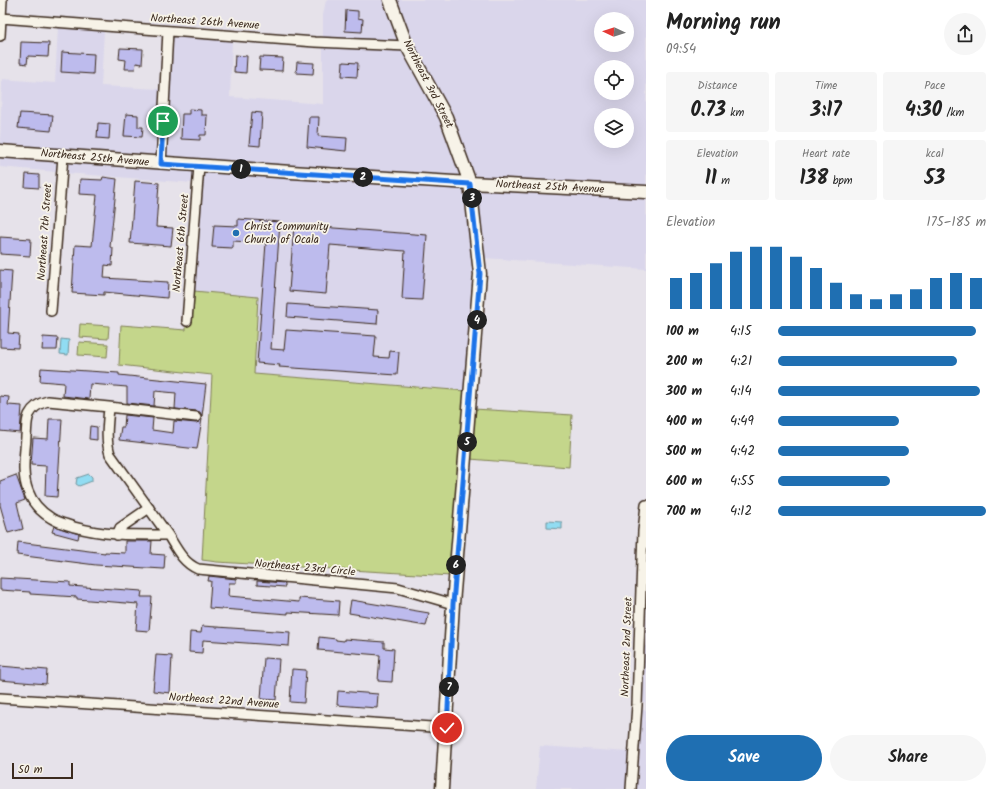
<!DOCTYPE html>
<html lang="en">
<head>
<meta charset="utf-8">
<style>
	body { margin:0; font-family:Kalam,sans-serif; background:#f6f6f6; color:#222; height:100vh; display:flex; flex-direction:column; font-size:15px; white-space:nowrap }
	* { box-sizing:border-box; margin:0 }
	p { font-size:13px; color:#767676 }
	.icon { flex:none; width:22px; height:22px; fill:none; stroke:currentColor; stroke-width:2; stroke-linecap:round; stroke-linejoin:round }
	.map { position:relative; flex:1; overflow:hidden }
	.sheet { display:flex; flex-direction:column; background:#fff; width:360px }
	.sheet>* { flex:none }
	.needle { width:26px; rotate:274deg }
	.fabs { position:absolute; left:594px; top:12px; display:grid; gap:8px }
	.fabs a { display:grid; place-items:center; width:40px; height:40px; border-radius:50%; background:#fff; box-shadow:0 4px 16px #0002; font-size:20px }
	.scale { position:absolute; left:12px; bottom:10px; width:61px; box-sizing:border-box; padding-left:4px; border:2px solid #3b2a1e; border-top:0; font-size:11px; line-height:14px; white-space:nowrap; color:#3b2a1e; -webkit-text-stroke:3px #f7f3e8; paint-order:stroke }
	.pin { position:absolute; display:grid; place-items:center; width:34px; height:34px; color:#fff; margin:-17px; border:2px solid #fff; border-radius:50%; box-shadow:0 1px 4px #0007 }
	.km { position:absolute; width:20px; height:20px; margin:-10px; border-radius:50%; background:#222; color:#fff; font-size:11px; line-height:20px; text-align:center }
	.round { display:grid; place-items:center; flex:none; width:42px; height:42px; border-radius:21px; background:#f6f6f6 }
	.headline { display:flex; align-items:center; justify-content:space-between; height:68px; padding:0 20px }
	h1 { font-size:22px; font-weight:600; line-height:30px }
	.metrics { display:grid; grid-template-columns:repeat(3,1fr); gap:6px; height:68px; padding:4px 20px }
	.metrics div { display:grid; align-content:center; border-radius:4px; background:#f6f6f6; text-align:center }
	.metrics b { font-size:20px; font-weight:600 }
	.metrics small { font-size:11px; font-weight:400 }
	.metrics p { font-size:11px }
	.chart { height:112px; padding:8px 20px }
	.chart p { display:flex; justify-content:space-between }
	.chart svg { width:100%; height:72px; margin-top:4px; stroke:#1f6fb2; stroke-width:6 }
	.primary-button { display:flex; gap:8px; margin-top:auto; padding:8px 20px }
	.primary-button a { flex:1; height:46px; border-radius:24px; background:#1f6fb2; color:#fff; font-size:16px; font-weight:600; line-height:46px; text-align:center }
	.primary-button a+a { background:#f6f6f6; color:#222 }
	ul { padding:0 20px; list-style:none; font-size:13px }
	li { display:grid; grid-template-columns:64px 48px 1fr; align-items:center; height:30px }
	li i { height:10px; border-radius:5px; background:#1f6fb2 }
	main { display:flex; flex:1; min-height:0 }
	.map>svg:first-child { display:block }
	.built { fill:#dad6eb; fill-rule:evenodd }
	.green { fill:#c4d68b; stroke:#808054 }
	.water { fill:#91dcf2; stroke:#6f959d }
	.building { fill:#bdbbed; stroke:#3b2a1e }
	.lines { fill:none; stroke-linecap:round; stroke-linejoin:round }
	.street-casing { stroke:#3b2a1e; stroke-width:12 }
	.secondary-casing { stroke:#3b2a1e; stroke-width:15 }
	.street { stroke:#f7f3e8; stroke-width:9 }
	.secondary { stroke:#f7f3e8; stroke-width:12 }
	.route-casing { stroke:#fff; stroke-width:8 }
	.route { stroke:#1a73e8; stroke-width:5 }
	.poi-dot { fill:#1f6fb2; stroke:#f7f3e8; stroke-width:1.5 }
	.labels { text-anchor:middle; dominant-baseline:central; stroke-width:3.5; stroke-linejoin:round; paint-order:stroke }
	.street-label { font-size:11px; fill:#3b2a1e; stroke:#f7f3e8 }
	.poi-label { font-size:11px; fill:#3b2a1e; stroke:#f7f3e8; text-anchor:start }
</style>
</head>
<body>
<main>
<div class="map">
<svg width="646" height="789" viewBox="0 0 646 789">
	<rect width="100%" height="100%" fill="#e6e2ea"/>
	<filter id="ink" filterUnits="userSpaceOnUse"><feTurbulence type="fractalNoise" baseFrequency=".025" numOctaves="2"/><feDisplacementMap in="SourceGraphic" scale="8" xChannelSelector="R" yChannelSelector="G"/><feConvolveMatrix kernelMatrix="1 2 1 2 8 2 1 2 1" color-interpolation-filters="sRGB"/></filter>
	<g filter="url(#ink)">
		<path class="built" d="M326,0H385L401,41L323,38V15Z
			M395,0H646V187L475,179L412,45V42H411ZM601,19H627V45H601ZM601,67H627V93H601ZM601,115H627V141H601Z
			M58,27L104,30L101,86L160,89L157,159L0,146L2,79L55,83Z
			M172,36L232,40L230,97L323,104V46L404,50L442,118L464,179L166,160Z
			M0,155L58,160L57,172L0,167Z
			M67,160L194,170L193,183L66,173Z
			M203,171L466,187L476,274L466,391L254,374L258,297L194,291Z
			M476,188L646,196V269L484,258Z
			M646,583V702H642Z
			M641,710H646V789H636Z
			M540,746L629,752L626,789H536Z"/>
		<path class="green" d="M194,291L258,297L254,374L466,391L451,576L217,562L202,560L212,375L119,365L121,325L186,330V325H191Z
			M80,324L109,326L108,339L79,337Z
			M79,342L108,344L107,357L78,355Z
			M474,409L572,415L569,467L470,459Z"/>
		<path class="water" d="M61,339L69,340L68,355L60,354Z
			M89,474L92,477V481L79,486L76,484L77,478Z
			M547,521L562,522V529L547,528Z"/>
		<path class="building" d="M346,10L358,11V18L363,19L362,32L345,31Z
			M21,42L49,43L48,57L28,56L27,64L20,63Z
			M120,48L143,49L142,64L136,63L135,69H125L126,60L119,59Z
			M62,52L94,54L93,74L61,72Z
			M235,55L247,56L246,73L234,72Z
			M260,57L283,58L282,71L259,70Z
			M297,62L314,63L313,74L296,73Z
			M343,62L358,63L357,77L342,76Z
			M189,109L201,110V115H207L206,135H200V140L181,139L182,114H189Z
			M252,112L262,113L260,146L249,145Z
			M20,113L53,115L51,131L18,128Z
			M126,114L138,115V127H143L142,137L124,136Z
			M309,117H319L318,136L347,138L346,151L307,147Z
			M98,123L110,124L109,139L97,138Z
			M26,174L39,175V188L25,187Z
			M103,177L117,179L110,247L113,248L112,266L105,265L104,278L168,282L167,298L104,292V295L72,293L75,245L92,246L97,195L79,194L80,179L102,180Z
			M135,181L159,183L156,227L173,228L171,246L130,243Z
			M238,219L280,222L271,349L284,350L286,330L376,336L374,357L389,358L390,351L399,352L397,375L279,367L280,365L257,363L266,243L233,241V248L212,247L214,225L238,226Z
			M294,225L427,235L422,300L402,299L405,251L330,245L326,294L289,291Z
			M0,237L31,239L30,256L0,254Z
			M0,270L12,271L8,333L19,334L18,348L0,347Z
			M288,304L378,310L377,324L287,317Z
			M43,337L58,338L57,350H42Z
			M41,368L119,373V375L206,384L202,416L200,412L197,411L175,409L176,393L155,391L154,406L127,403V387L90,384L89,399L63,396L64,383L40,381Z
			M0,396L9,397L8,405L22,406L20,433L0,431Z
			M125,415L153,418L152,430L173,433L174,421L196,423L199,422L202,419L197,449L119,440L121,427H124Z
			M49,419H62L57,497L45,496L46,466L31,465L33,438L48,439Z
			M90,426L97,427V440L89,439Z
			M16,475L25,500L17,503L23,529L8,533L0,505V481Z
			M54,526L79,534L78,539L52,532Z
			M125,541H152L151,554L165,555L164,569L96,565L17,555L18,542L105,553V552L125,553Z
			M209,576L236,579V583H229L228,596L299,602V598L339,601L338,615L288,612V614L209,608L211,581H208Z
			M0,578L70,582V586L142,591L141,597H152L149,631L136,630L138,604L77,599V597L30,594V592L0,590Z
			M257,581L285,583V587L257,585Z
			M351,600L429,613L426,626L349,613Z
			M202,626L290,632L289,646L203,640L202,653L189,652L190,632L201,633Z
			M319,637L336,639V640L344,641V639L384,642V648L394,649L392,682L378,681L380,655L318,650Z
			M156,655L172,656L170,693L153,691Z
			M264,658L279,659L276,700L261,699Z
			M0,666L47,670L46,684L0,680Z
			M292,669L306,670L304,703L290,702Z
			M338,691L378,694L377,708L337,705Z"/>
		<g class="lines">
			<g class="street-casing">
				<path id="street" d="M1,18L315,42L407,46
					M0,36L2,0
					M161,164L168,31
					M51,311L63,156
					M187,321L199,166
					M48,401L109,407C108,422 105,439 110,454L168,535C135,535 107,536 74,527C66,524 59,523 51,518C41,512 32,502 28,491C21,473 25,455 26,436C27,429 26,422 29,415C33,407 39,403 48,401Z
					M109,407L196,417
					M117,535L120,528L149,508
					M168,535C176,548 183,563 198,569L398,588L453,604
					M0,698L447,728
					M631,789L637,705L643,531L646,505"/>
			</g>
			<g class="secondary-casing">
				<path id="secondary" d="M390,0L407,46L446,117L470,183L480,274L453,604L442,789
					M0,151L291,172L470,183L646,192"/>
			</g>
			<use href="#street" class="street"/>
			<use href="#secondary" class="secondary"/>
		</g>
	</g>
	<g class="lines" filter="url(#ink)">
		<g class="route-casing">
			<path id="route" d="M163,121L161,164L470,184L480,274L453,604L447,728"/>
		</g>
		<use href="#route" class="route"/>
	</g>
	<circle class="poi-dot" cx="236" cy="233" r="4"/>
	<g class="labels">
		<g class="street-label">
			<text transform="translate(205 22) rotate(4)">Northeast 26th Avenue</text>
			<text transform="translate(428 84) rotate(63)">Northeast 3rd Street</text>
			<text transform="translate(95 158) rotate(5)">Northeast 25th Avenue</text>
			<text transform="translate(550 187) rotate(3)">Northeast 25th Avenue</text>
			<text transform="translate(45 232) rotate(-86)">Northeast 7th Street</text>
			<text transform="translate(181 243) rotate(-85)">Northeast 6th Street</text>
			<text transform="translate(305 568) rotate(5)">Northeast 23rd Circle</text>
			<text transform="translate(627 647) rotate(-88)">Northeast 2nd Street</text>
			<text transform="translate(224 701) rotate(4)">Northeast 22nd Avenue</text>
		</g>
		<g class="poi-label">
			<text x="244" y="227">Christ Community<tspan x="244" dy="13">Church of Ocala</tspan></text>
		</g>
	</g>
</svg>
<div class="fabs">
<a><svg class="needle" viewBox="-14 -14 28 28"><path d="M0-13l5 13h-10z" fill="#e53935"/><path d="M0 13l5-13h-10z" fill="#767676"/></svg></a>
<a><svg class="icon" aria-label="locate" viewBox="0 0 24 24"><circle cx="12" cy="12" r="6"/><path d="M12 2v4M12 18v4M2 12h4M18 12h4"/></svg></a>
<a><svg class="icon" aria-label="layers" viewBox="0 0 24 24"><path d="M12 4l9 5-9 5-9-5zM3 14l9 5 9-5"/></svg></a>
</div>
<div class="scale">50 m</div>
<div class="pin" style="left:163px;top:121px;background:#1e9e55"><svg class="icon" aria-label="arrive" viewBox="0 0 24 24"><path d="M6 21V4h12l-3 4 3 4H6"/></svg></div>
<div class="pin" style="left:447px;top:728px;background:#d93025"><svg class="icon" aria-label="check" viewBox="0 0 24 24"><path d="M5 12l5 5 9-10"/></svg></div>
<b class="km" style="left:241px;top:169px">1</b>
<b class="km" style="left:363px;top:177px">2</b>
<b class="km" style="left:472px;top:198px">3</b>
<b class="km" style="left:477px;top:320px">4</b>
<b class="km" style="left:467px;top:442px">5</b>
<b class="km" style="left:456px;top:565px">6</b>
<b class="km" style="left:449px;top:687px">7</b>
</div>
<section class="sheet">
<div class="headline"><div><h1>Morning run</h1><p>09:54</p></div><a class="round"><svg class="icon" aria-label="share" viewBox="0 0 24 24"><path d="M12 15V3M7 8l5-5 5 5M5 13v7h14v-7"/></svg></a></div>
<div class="metrics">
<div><p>Distance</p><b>0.73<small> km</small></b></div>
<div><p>Time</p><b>3:17</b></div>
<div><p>Pace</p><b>4:30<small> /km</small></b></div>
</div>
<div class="metrics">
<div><p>Elevation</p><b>11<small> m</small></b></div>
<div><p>Heart rate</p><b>138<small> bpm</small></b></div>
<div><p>kcal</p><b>53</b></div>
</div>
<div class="chart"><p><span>Elevation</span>175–185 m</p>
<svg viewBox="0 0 160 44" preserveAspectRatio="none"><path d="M5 44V25M15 44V22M25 44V16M35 44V9M45 44V6M55 44V6M65 44V12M75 44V19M85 44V28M95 44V35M105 44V38M115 44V35M125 44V32M135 44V25M145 44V22M155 44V25"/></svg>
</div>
<ul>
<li><b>100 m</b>4:15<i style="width:95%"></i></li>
<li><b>200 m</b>4:21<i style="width:86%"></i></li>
<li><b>300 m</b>4:14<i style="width:97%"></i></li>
<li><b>400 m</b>4:49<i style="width:58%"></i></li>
<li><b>500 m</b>4:42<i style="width:63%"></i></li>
<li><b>600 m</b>4:55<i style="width:54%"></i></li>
<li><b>700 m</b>4:12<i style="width:100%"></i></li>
</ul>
<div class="primary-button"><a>Save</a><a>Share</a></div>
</section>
</main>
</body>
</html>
